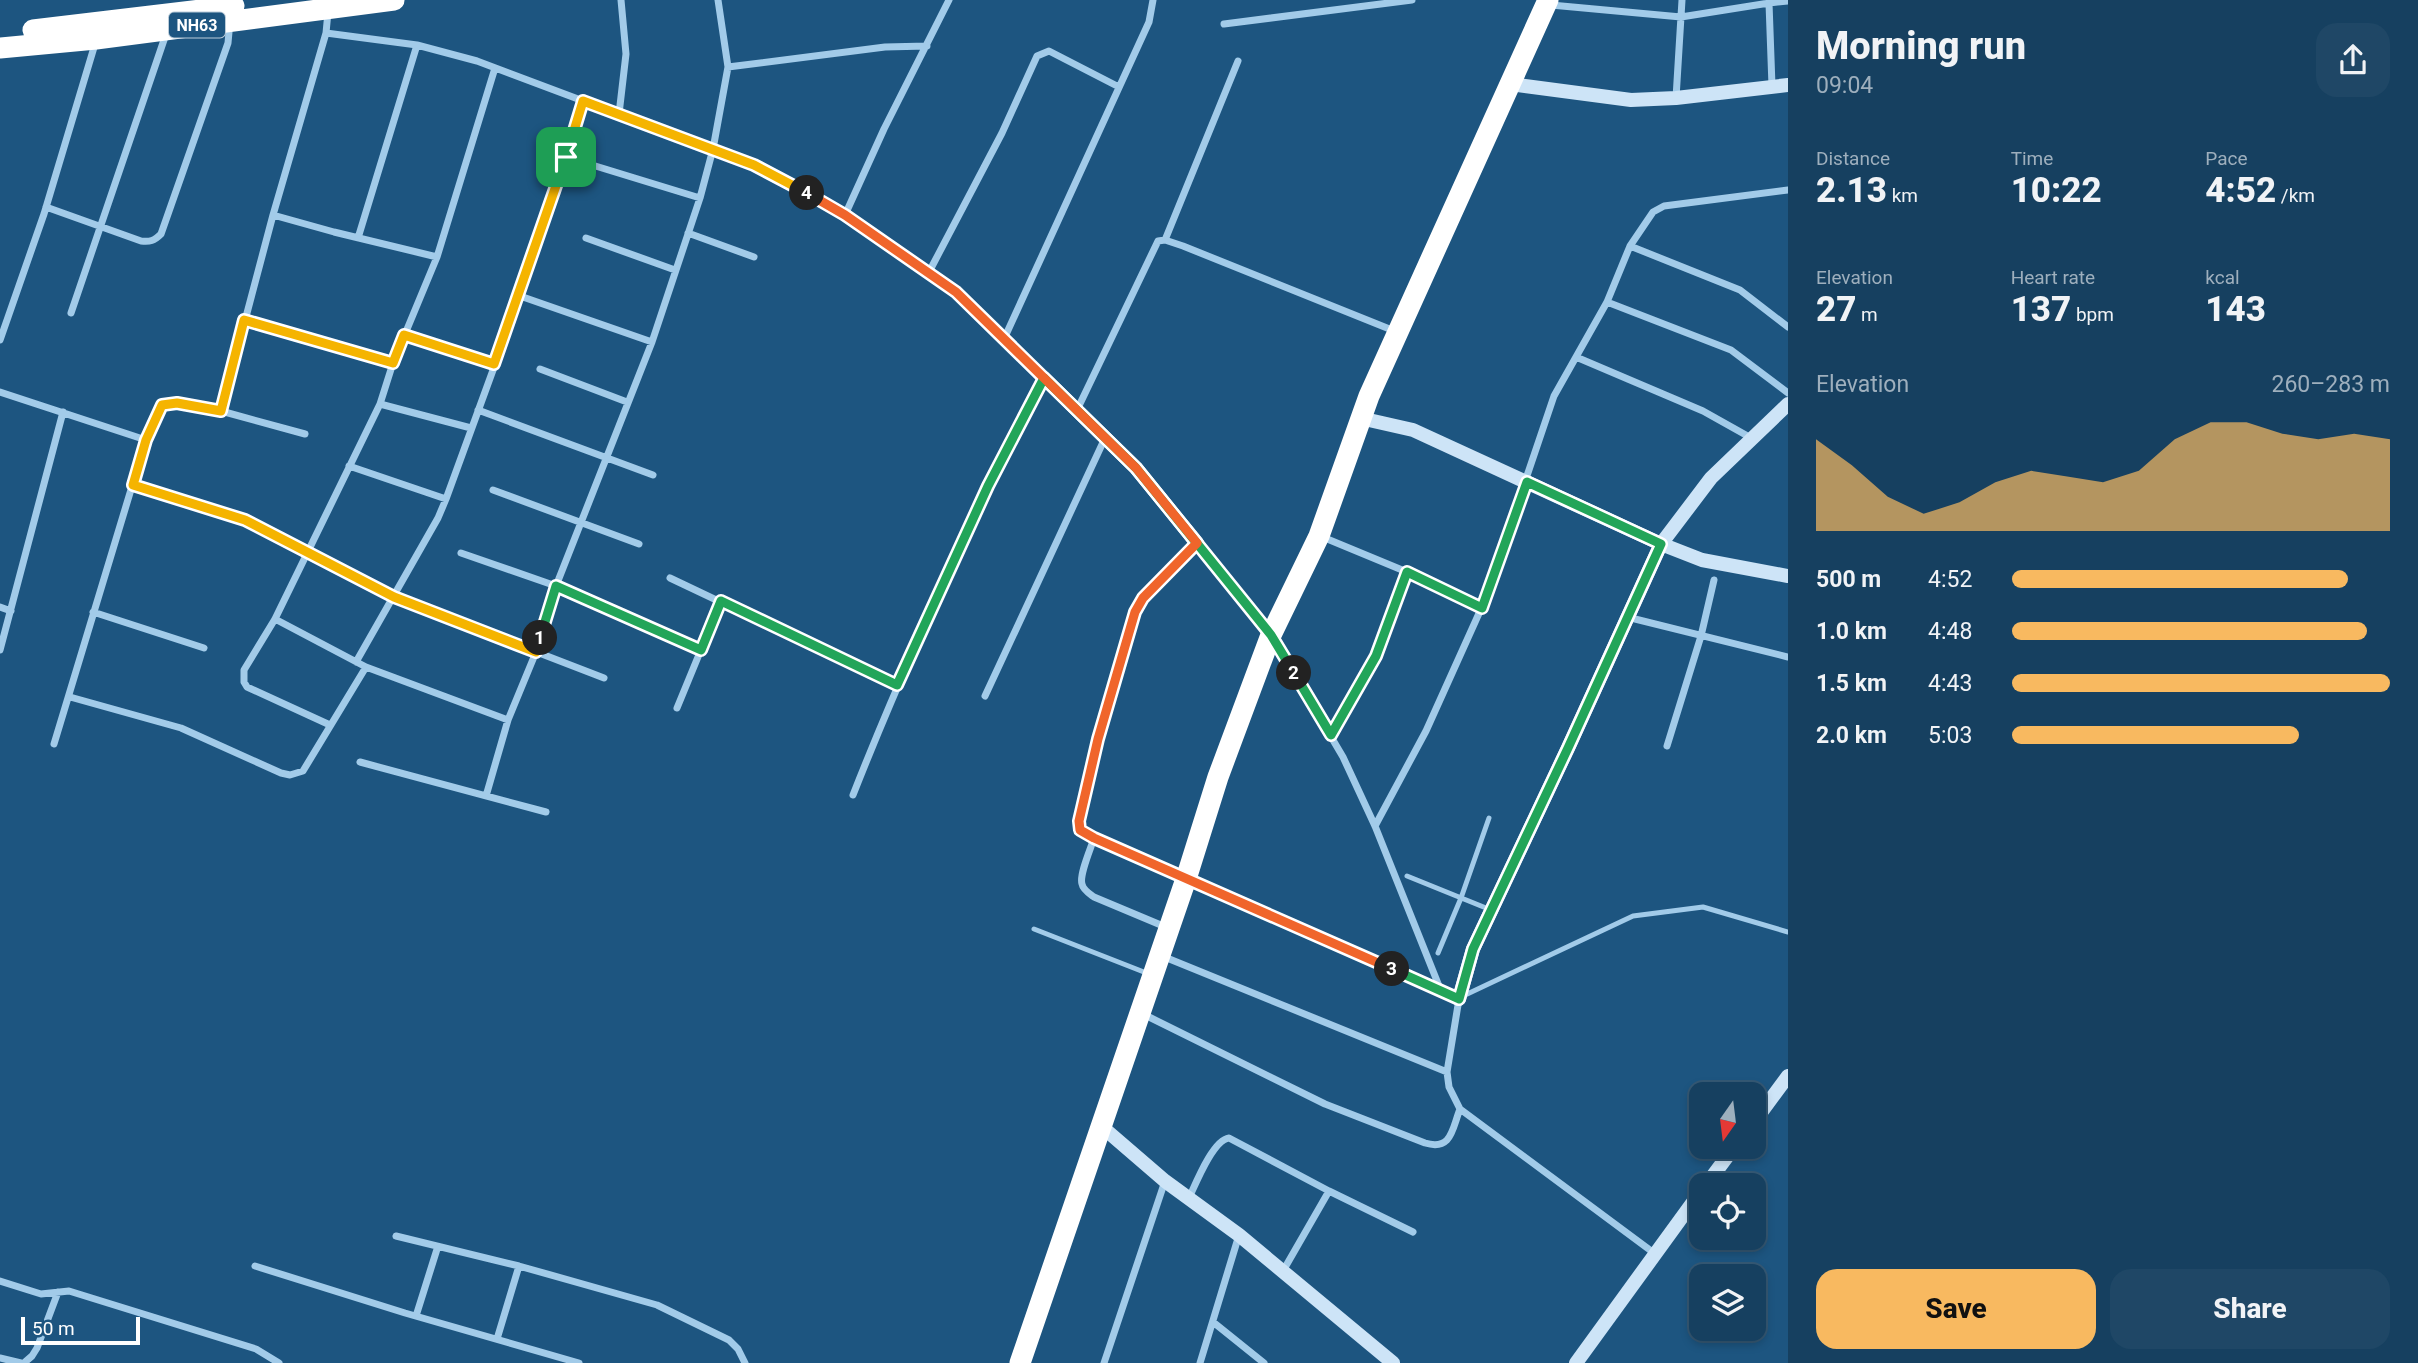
<!DOCTYPE html>
<html lang="en">
<head>
<meta charset="utf-8">
<style>
	body { margin:0; font-family:Roboto,sans-serif; background:#1f4766; color:#f1f3f6; height:100vh; display:flex; flex-direction:column; font-size:26px; white-space:nowrap }
	* { box-sizing:border-box; margin:0 }
	p { font-size:23px; color:#9eafbd }
	.icon { flex:none; width:38px; height:38px; fill:none; stroke:currentColor; stroke-width:2; stroke-linecap:round; stroke-linejoin:round }
	.map { position:relative; flex:1; overflow:hidden }
	.panel { display:flex; flex-direction:column; background:#164060; width:630px }
	.panel>* { flex:none }
	.needle { width:46px; rotate:194deg }
	.tools { position:absolute; left:1689px; top:1082px; display:grid; gap:14px }
	.tools a { display:grid; place-items:center; width:77px; height:77px; border-radius:14px; background:#164060; box-shadow:0 4px 10px #0003,0 0 0 2px #355975; font-size:35px }
	.scale { position:absolute; left:21px; bottom:18px; width:119px; box-sizing:border-box; padding-left:7px; border:4px solid #fff; border-top:0; font-size:19px; line-height:24px; white-space:nowrap; color:#fff; -webkit-text-stroke:5px #1d5580; paint-order:stroke }
	.pin { position:absolute; display:grid; place-items:center; width:60px; height:60px; color:#fff; margin:-30px; border-radius:14px; box-shadow:0 4px 10px #0006 }
	.km { position:absolute; width:35px; height:35px; margin:-18px; border-radius:50%; background:#222; color:#fff; font-size:19px; line-height:35px; text-align:center }
	.round { display:grid; place-items:center; flex:none; width:74px; height:74px; border-radius:21px; background:#1f4766 }
	.summary { display:flex; align-items:center; justify-content:space-between; height:119px; padding:0 28px }
	h1 { font-size:38px; font-weight:800; line-height:52px }
	.metrics { display:grid; grid-template-columns:repeat(3,1fr); gap:10px; height:119px; padding:7px 28px }
	.metrics div { display:grid; align-content:center }
	.metrics b { font-size:35px; font-weight:800 }
	.metrics small { font-size:19px; font-weight:400 }
	.metrics p { font-size:19px }
	.chart { height:196px; padding:14px 28px }
	.chart p { display:flex; justify-content:space-between }
	.chart svg { width:100%; height:126px; margin-top:7px; fill:#f8b960; opacity:.7 }
	.button { display:flex; gap:14px; margin-top:auto; padding:14px 28px }
	.button a { flex:1; height:80px; border-radius:21px; background:#f8b960; color:#111; font-size:28px; font-weight:800; line-height:80px; text-align:center }
	.button a+a { background:#1f4766; color:#f1f3f6 }
	ul { padding:0 28px; list-style:none; font-size:23px }
	li { display:grid; grid-template-columns:112px 84px 1fr; align-items:center; height:52px }
	li i { height:18px; border-radius:9px; background:#f8b960 }
	main { display:flex; flex:1; min-height:0 }
	.map>svg:first-child { display:block }
	.lines { fill:none; stroke-linecap:round; stroke-linejoin:round }
	.lane { stroke:#a2cbe9; stroke-width:5 }
	.street { stroke:#a2cbe9; stroke-width:7 }
	.secondary { stroke:#cde4f7; stroke-width:14 }
	.highway { stroke:#fff; stroke-width:21 }
	.split-1-casing { stroke:#fff; stroke-width:14 }
	.split-2-casing { stroke:#fff; stroke-width:14 }
	.split-3-casing { stroke:#fff; stroke-width:14 }
	.split-4-casing { stroke:#fff; stroke-width:14 }
	.split-5-casing { stroke:#fff; stroke-width:14 }
	.split-1 { stroke:#f5b400; stroke-width:9 }
	.split-2 { stroke:#22a559; stroke-width:9 }
	.split-3 { stroke:#22a559; stroke-width:9 }
	.split-4 { stroke:#f0652b; stroke-width:9 }
	.split-5 { stroke:#f5b400; stroke-width:9 }
	.labels { text-anchor:middle; dominant-baseline:central; stroke-width:7; stroke-linejoin:round; paint-order:stroke }
	.shield { fill:#1d5580; stroke:#bbccd9; stroke-width:2 }
	.shield-label { font-size:16px; font-weight:bold; fill:#fff }
</style>
</head>
<body>
<main>
<div class="map">
<svg width="1788" height="1363" viewBox="0 0 1788 1363">
	<rect width="100%" height="100%" fill="#1d5580"/>
	<g class="lines">
		<path class="lane" d="M1407,876L1491,910
			M1034,929L1149,974
			M1438,953L1461,898L1489,818
			M1463,996L1633,916L1703,907L1788,932"/>
		<path class="street" d="M1769,0V3L1788,1
			M1551,5L1681,17L1769,3L1772,86
			M1224,24L1412,0
			M326,33L417,45L477,61L754,165L845,215L956,292L1136,468L1271,635L1343,757L1375,826L1441,991L1459,999L1447,1072L1449,1087L1460,1109L1654,1253
			M728,67L885,47L927,46
			M1676,98L1682,0
			M619,114L626,54L621,0
			M566,157L700,198
			M46,207L141,241C150,242 154,241 161,234L228,43L229,32L227,24
			M273,215L334,232L437,257
			M845,215L884,129L949,0
			M688,233L754,257
			M358,238L417,45
			M586,238L675,270
			M1165,240L1238,61
			M1630,246L1740,290L1788,327
			M928,274L1002,133L1037,56L1049,51L1119,87
			M520,296L652,342
			M1607,302L1731,350L1788,393
			M71,313L166,34
			M244,320L393,363
			M404,335L494,364
			M1004,339L1149,22L1153,0
			M0,340L44,214L95,44
			M1576,357L1703,411L1753,439
			M540,369L627,402
			M0,392L146,440
			M380,404L471,428
			M478,410L653,475
			M1077,410L1158,241L1165,240L1183,246L1397,332
			M221,411L305,434
			M349,466L446,499
			M133,485L245,520L394,597L604,678
			M493,490L639,544
			M1320,536L1407,572L1482,608
			M1197,543L1143,598L1135,612L1098,739L1079,821L1081,830L1087,835L1441,991
			M461,553L556,586L701,650
			M670,578L896,685
			M0,607L11,611
			M93,612L204,648
			M1627,617L1788,657
			M275,619L366,667L508,720
			M0,650L63,412
			M356,662L438,518L446,499L520,296L583,101
			M985,696L1105,438
			M70,697L181,728L281,773L290,775L303,771L366,667
			M677,708L721,601
			M330,725L247,687L244,682V670L275,619L380,404L393,363L437,257L495,68
			M1331,735L1376,656L1407,572
			M54,744L146,440L162,405L177,403L221,411L273,215L326,33L328,12
			M1667,746L1701,636L1714,580
			M360,762L546,812
			M853,795C909,653 974,514 1044,378
			M486,796L508,720L536,652L556,586L652,342L700,198L713,149L728,67L718,0
			M1375,826L1426,731L1485,600L1554,396L1607,302L1630,246L1653,212L1664,206L1788,190
			M1094,838C1091,848 1079,875 1082,884C1083,890 1090,894 1094,897L1168,928
			M1162,956L1447,1072
			M1143,1014L1325,1104L1425,1143C1452,1151 1452,1129 1460,1109
			M1189,1198C1196,1183 1213,1140 1229,1138L1329,1191L1413,1232
			M396,1236L519,1266L657,1305L729,1340L738,1349L745,1363
			M255,1266L405,1313L579,1363
			M1283,1271L1329,1191
			M0,1281L41,1294L69,1291L256,1349L279,1363
			M416,1316L438,1246
			M1213,1322L1264,1363
			M497,1339L519,1266
			M0,1358L21,1363
			M24,1363L32,1356L37,1348L58,1292
			M1104,1363L1165,1181
			M1200,1363L1239,1235"/>
		<path class="secondary" d="M1510,84L1631,100L1676,98L1788,85
			M1360,418L1413,430L1661,544L1711,478L1788,404
			M1459,999L1473,949L1568,748L1661,544L1702,560L1788,576
			M1754,1122L1788,1076
			M1100,1125L1165,1181L1239,1235L1393,1363
			M1706,1185L1735,1146
			M1576,1363L1701,1191"/>
		<path class="highway" d="M33,30L234,6
			M0,48L96,39L394,0
			M1020,1363L1186,879L1218,777L1271,635L1319,536L1369,396L1548,0"/>
	</g>
	<g class="lines">
		<g class="split-1-casing">
			<path id="split-1" d="M540,638L536,652L394,597L245,520L133,485L146,440L162,405L177,403L221,411L244,320L393,363L404,335L494,364L566,157"/>
		</g>
		<g class="split-2-casing">
			<path id="split-2" d="M540,638L556,586L701,650L721,601L897,685L988,486L1044,378L1136,468L1271,635L1294,673"/>
		</g>
		<g class="split-3-casing">
			<path id="split-3" d="M1294,673L1331,735L1376,656L1407,572L1482,608L1527,482L1661,544L1568,748L1473,949L1459,999L1392,969"/>
		</g>
		<g class="split-4-casing">
			<path id="split-4" d="M807,193L845,215L956,292L1136,468L1197,543L1143,598L1135,612L1098,739L1079,821L1080,830L1094,838L1392,969"/>
		</g>
		<g class="split-5-casing">
			<path id="split-5" d="M566,157L583,101L754,165L807,193"/>
		</g>
		<use href="#split-1" class="split-1"/>
		<use href="#split-2" class="split-2"/>
		<use href="#split-3" class="split-3"/>
		<use href="#split-4" class="split-4"/>
		<use href="#split-5" class="split-5"/>
	</g>
	<g class="labels">
		<rect class="shield" x="169" y="12.5" width="56" height="25" rx="5"/>
		<g class="shield-label">
			<text x="197" y="25">NH63</text>
		</g>
	</g>
</svg>
<div class="tools">
<a><svg class="needle" viewBox="-14 -14 28 28"><path d="M0-13l5 13h-10z" fill="#e53935"/><path d="M0 13l5-13h-10z" fill="#9eafbd"/></svg></a>
<a><svg class="icon" aria-label="locate" viewBox="0 0 24 24"><circle cx="12" cy="12" r="6"/><path d="M12 2v4M12 18v4M2 12h4M18 12h4"/></svg></a>
<a><svg class="icon" aria-label="layers" viewBox="0 0 24 24"><path d="M12 4l9 5-9 5-9-5zM3 14l9 5 9-5"/></svg></a>
</div>
<div class="scale">50 m</div>
<div class="pin" style="left:566px;top:157px;background:#1e9e55"><svg class="icon" aria-label="arrive" viewBox="0 0 24 24"><path d="M6 21V4h12l-3 4 3 4H6"/></svg></div>
<b class="km" style="left:540px;top:638px">1</b>
<b class="km" style="left:1294px;top:673px">2</b>
<b class="km" style="left:1392px;top:969px">3</b>
<b class="km" style="left:807px;top:193px">4</b>
</div>
<section class="panel">
<div class="summary"><div><h1>Morning run</h1><p>09:04</p></div><a class="round"><svg class="icon" aria-label="share" viewBox="0 0 24 24"><path d="M12 15V3M7 8l5-5 5 5M5 13v7h14v-7"/></svg></a></div>
<div class="metrics">
<div><p>Distance</p><b>2.13<small> km</small></b></div>
<div><p>Time</p><b>10:22</b></div>
<div><p>Pace</p><b>4:52<small> /km</small></b></div>
</div>
<div class="metrics">
<div><p>Elevation</p><b>27<small> m</small></b></div>
<div><p>Heart rate</p><b>137<small> bpm</small></b></div>
<div><p>kcal</p><b>143</b></div>
</div>
<div class="chart"><p><span>Elevation</span>260–283 m</p>
<svg viewBox="0 0 160 44" preserveAspectRatio="none"><path d="M0 44V12L10 21L20 32L30 38L40 34L50 27L60 23L70 25L80 27L90 23L100 12L110 6L120 6L130 10L140 12L150 10L160 12V44z"/></svg>
</div>
<ul>
<li><b>500 m</b>4:52<i style="width:89%"></i></li>
<li><b>1.0 km</b>4:48<i style="width:94%"></i></li>
<li><b>1.5 km</b>4:43<i style="width:100%"></i></li>
<li><b>2.0 km</b>5:03<i style="width:76%"></i></li>
</ul>
<div class="button"><a>Save</a><a>Share</a></div>
</section>
</main>
</body>
</html>
